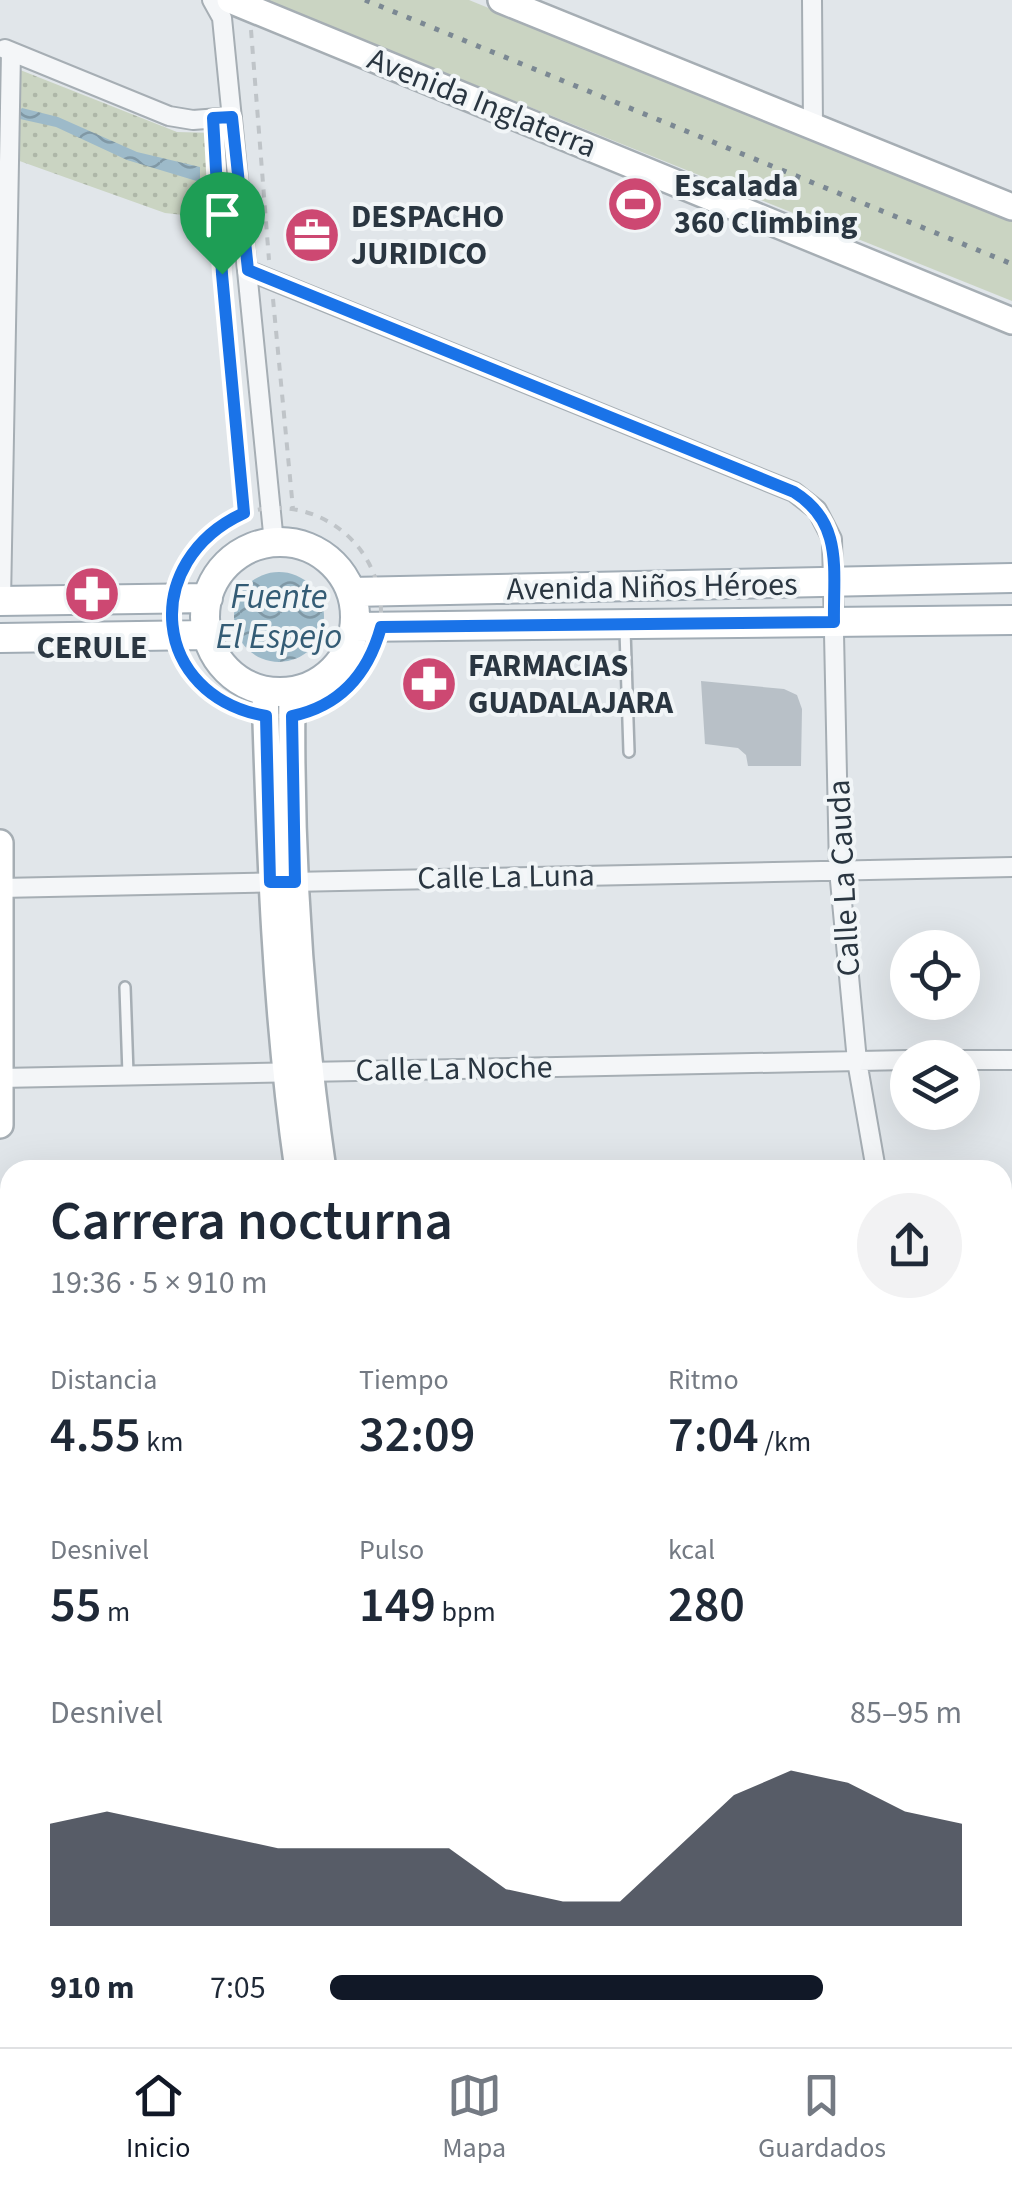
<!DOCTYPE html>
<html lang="es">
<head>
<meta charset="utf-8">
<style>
	body { margin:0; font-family:"Source Sans 3",sans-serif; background:#f2f2f3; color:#1f2937; height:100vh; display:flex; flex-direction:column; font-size:38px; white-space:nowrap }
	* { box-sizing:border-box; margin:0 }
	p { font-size:32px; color:#747a83 }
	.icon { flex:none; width:55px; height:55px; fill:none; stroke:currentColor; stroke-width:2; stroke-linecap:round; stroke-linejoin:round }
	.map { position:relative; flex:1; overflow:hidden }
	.side { position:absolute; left:0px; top:1160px; width:1012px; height:888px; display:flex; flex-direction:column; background:#fff; border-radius:30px 30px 0 0; box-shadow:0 10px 40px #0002 }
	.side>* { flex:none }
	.buttons { position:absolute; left:890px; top:930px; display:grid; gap:20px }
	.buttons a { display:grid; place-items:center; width:90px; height:90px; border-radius:50%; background:#fff; box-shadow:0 10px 40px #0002; font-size:50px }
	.pin { position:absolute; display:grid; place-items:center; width:85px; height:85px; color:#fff; margin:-102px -42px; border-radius:50% 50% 50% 0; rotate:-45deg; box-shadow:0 0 10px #0007 }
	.pin .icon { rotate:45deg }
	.round { display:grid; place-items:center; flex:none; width:105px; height:105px; border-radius:52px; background:#f2f2f3 }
	.head { display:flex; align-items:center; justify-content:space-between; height:170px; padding:0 50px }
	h1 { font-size:55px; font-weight:600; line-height:75px }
	.metrics { display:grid; grid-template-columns:repeat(3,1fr); gap:15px; height:170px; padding:10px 50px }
	.metrics div { display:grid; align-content:center }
	.metrics b { font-size:50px; font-weight:600 }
	.metrics small { font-size:28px; font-weight:400 }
	.metrics p { font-size:28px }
	.chart { height:280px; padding:20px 50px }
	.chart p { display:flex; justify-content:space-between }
	.chart svg { width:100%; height:180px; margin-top:10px; fill:#111827; opacity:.7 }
	ul { padding:0 50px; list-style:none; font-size:32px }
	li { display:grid; grid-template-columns:160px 120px 1fr; align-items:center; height:75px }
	li i { height:25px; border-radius:12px; background:#111827 }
	.dock { display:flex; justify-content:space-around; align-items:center; height:140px; border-top:2px solid #e0e1e3; background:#fff; font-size:28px; color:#747a83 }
	.dock a { display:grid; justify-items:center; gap:5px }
	.dock .selected { color:#111827 }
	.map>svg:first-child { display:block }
	.green { fill:#cad4c2 }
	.park { fill:url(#park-dots) }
	.water { fill:url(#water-waves) }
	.building { fill:#b8c0c7 }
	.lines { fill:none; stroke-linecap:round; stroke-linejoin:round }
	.lane-casing { stroke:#a6aeb4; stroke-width:14 }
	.street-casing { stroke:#a6aeb4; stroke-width:22 }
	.secondary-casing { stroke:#a6aeb4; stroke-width:30 }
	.primary-casing { stroke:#a1acb5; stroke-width:32 }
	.path { stroke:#bfc4c8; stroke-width:4; stroke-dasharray:8 8; stroke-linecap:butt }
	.lane { stroke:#f4f6f8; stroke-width:9 }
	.street { stroke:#f4f6f8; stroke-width:18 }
	.secondary { stroke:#fff; stroke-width:25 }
	.primary { stroke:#fff; stroke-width:28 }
	.rail { stroke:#7b8893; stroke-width:5; stroke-dasharray:5 10; stroke-linecap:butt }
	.route-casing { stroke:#fff; stroke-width:20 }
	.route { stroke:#1a73e8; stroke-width:12 }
	.labels { text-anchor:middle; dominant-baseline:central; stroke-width:8; stroke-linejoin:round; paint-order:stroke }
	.street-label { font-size:32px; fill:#2a3641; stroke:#f1f5f7 }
	.poi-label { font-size:32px; font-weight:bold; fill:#2a3641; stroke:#f1f5f7; text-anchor:start }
	.water-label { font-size:35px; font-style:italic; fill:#345c75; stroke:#f1f5f7 }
</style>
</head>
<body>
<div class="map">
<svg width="1012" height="2047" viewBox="0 0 1012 2047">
	<defs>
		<pattern id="park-dots" width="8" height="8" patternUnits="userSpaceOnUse" patternTransform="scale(2.5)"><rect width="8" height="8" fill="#cad4c2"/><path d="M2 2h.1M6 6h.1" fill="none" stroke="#aeb7a8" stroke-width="1.8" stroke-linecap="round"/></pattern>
		<pattern id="water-waves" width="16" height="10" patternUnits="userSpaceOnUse" patternTransform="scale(2.5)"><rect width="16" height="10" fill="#9dbac9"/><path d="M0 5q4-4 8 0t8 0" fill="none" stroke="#8098a5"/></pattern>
	</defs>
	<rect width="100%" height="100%" fill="#e1e6ea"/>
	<path class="green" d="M264,0H469L1012,222V301Z"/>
	<path class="park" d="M0,62L177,132L216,133L219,219L165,213L0,154Z
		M0,1725H10V1840L0,1839Z"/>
	<path class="water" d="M22,108L58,117L137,152L200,167V182L127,160L56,127L20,119L17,113Z
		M234 617a45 45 0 1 1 90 0a45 45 0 1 1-90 0Z"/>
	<path class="building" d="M701,681L784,689L797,695L802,709L801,766H748L746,755L738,748L705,744Z"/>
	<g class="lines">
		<g class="lane-casing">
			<path id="lane" d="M625,630L629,752
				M125,987L128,1074"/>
		</g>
		<g class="street-casing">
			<path id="street" d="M212,0L222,18L274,543
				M812,0L813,126
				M5,49L169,116L193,120L232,117
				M247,270L794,492L817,510L832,539L839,870L857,1061L876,1170
				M1,601L11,52
				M0,888L1012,867
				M962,1060H1012
				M0,1078L908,1060
				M1002,1242H1012
				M0,1259L10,1258
				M1002,1439H1012
				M0,1457H10
				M1002,1659H1012
				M0,1712L10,1713
				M1002,1722L1012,1771
				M1002,1788L1012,1785
				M0,1845L10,1846
				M1002,1968L1012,1964
				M14,2038L58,2047
				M799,2047L831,2038"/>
		</g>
		<g class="secondary-casing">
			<path id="secondary" d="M230,0L1012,321
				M501,0L1012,207
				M265,691C270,851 275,1011 298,1170
				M292,692C290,851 300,1012 323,1170
				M0,843V1125
				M471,2038L473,2047
				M497,2038L499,2047"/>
		</g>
		<g class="primary-casing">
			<path id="primary" d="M205 617a75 75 0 1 1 150 0a75 75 0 1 1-150 0Z
				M351,592L1012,578
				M0,601L208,598
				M355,627L1012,620
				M0,638L207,635"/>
		</g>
		<path class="path" d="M251,30L269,260
			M215,149L222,274L243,513
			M273,299L293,509
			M173 612a104 104 0 1 1 208 0a104 104 0 1 1-208 0Z"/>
		<use href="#lane" class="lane"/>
		<use href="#street" class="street"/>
		<use href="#secondary" class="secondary"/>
		<use href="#primary" class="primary"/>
		<path class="rail" d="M365,0L1012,264"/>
	</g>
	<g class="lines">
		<g class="route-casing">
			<path id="route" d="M232,117L248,270L794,492C844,523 833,570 834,622L381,627C368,674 340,706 292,716L295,882H270L266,716C151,696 139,561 244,513L222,274L213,118Z"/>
		</g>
		<use href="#route" class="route"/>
	</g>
	<defs>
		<g id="stadium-disc" transform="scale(2.875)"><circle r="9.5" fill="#cd4872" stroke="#f1f5f7"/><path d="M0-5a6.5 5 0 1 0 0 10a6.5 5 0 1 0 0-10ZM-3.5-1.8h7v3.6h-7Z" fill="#fff"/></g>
		<g id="office-disc" transform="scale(2.875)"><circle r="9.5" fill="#cd4872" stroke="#f1f5f7"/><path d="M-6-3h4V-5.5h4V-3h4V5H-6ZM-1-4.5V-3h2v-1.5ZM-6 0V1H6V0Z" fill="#fff"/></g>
		<g id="pharmacy-disc" transform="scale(2.875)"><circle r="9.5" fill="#cd4872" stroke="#f1f5f7"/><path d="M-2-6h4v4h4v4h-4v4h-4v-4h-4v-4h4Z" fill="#fff"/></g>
	</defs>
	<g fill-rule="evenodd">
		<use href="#stadium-disc" x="635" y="204"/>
		<use href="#office-disc" x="312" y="235"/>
		<use href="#pharmacy-disc" x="92" y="594"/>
		<use href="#pharmacy-disc" x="429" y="684"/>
	</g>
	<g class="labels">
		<g class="street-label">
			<text transform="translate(482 103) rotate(22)">Avenida Inglaterra</text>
			<text transform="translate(652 587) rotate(-1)">Avenida Niños Héroes</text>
			<text transform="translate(506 877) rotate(-1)">Calle La Luna</text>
			<text transform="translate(844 878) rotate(-93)">Calle La Cauda</text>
			<text transform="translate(454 1069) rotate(-1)">Calle La Noche</text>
		</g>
		<g class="poi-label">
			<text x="674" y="186">Escalada<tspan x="674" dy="37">360 Climbing</tspan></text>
			<text x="351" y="217">DESPACHO<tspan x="351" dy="37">JURIDICO</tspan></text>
			<text x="92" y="648" text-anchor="middle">CERULE</text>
			<text x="468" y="666">FARMACIAS<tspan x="468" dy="37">GUADALAJARA</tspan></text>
		</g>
		<g class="water-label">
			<text x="279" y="597">Fuente<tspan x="279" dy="40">El Espejo</tspan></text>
		</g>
	</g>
</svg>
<div class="buttons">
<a><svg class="icon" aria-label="locate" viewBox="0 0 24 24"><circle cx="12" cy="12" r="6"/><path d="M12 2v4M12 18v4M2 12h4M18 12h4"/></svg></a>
<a><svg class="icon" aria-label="layers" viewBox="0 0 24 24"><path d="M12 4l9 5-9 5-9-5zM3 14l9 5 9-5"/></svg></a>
</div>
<div class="pin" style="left:222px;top:274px;background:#1e9e55"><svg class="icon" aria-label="arrive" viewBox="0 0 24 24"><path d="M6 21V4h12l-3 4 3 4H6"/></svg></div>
<section class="side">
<div class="head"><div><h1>Carrera nocturna</h1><p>19:36 · 5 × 910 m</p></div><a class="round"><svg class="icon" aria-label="share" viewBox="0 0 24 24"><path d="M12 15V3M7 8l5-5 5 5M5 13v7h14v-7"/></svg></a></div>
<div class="metrics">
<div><p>Distancia</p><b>4.55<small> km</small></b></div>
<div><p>Tiempo</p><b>32:09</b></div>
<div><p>Ritmo</p><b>7:04<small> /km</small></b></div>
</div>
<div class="metrics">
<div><p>Desnivel</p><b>55<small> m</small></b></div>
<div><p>Pulso</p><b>149<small> bpm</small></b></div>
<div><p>kcal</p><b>280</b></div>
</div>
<div class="chart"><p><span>Desnivel</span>85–95 m</p>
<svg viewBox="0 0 160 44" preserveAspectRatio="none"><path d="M0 44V19L10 16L20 19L30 22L40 25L50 25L60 25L70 25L80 35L90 38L100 38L110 25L120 12L130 6L140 9L150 16L160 19V44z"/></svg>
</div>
<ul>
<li><b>910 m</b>7:05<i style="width:78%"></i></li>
</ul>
</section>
</div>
<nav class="dock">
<a class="selected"><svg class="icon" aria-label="home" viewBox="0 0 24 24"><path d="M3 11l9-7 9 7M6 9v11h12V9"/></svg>Inicio</a>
<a><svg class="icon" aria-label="map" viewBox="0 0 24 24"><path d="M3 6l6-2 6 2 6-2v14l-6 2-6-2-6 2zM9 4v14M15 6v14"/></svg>Mapa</a>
<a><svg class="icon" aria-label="saved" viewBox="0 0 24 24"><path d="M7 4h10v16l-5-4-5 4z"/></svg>Guardados</a>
</nav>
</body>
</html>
